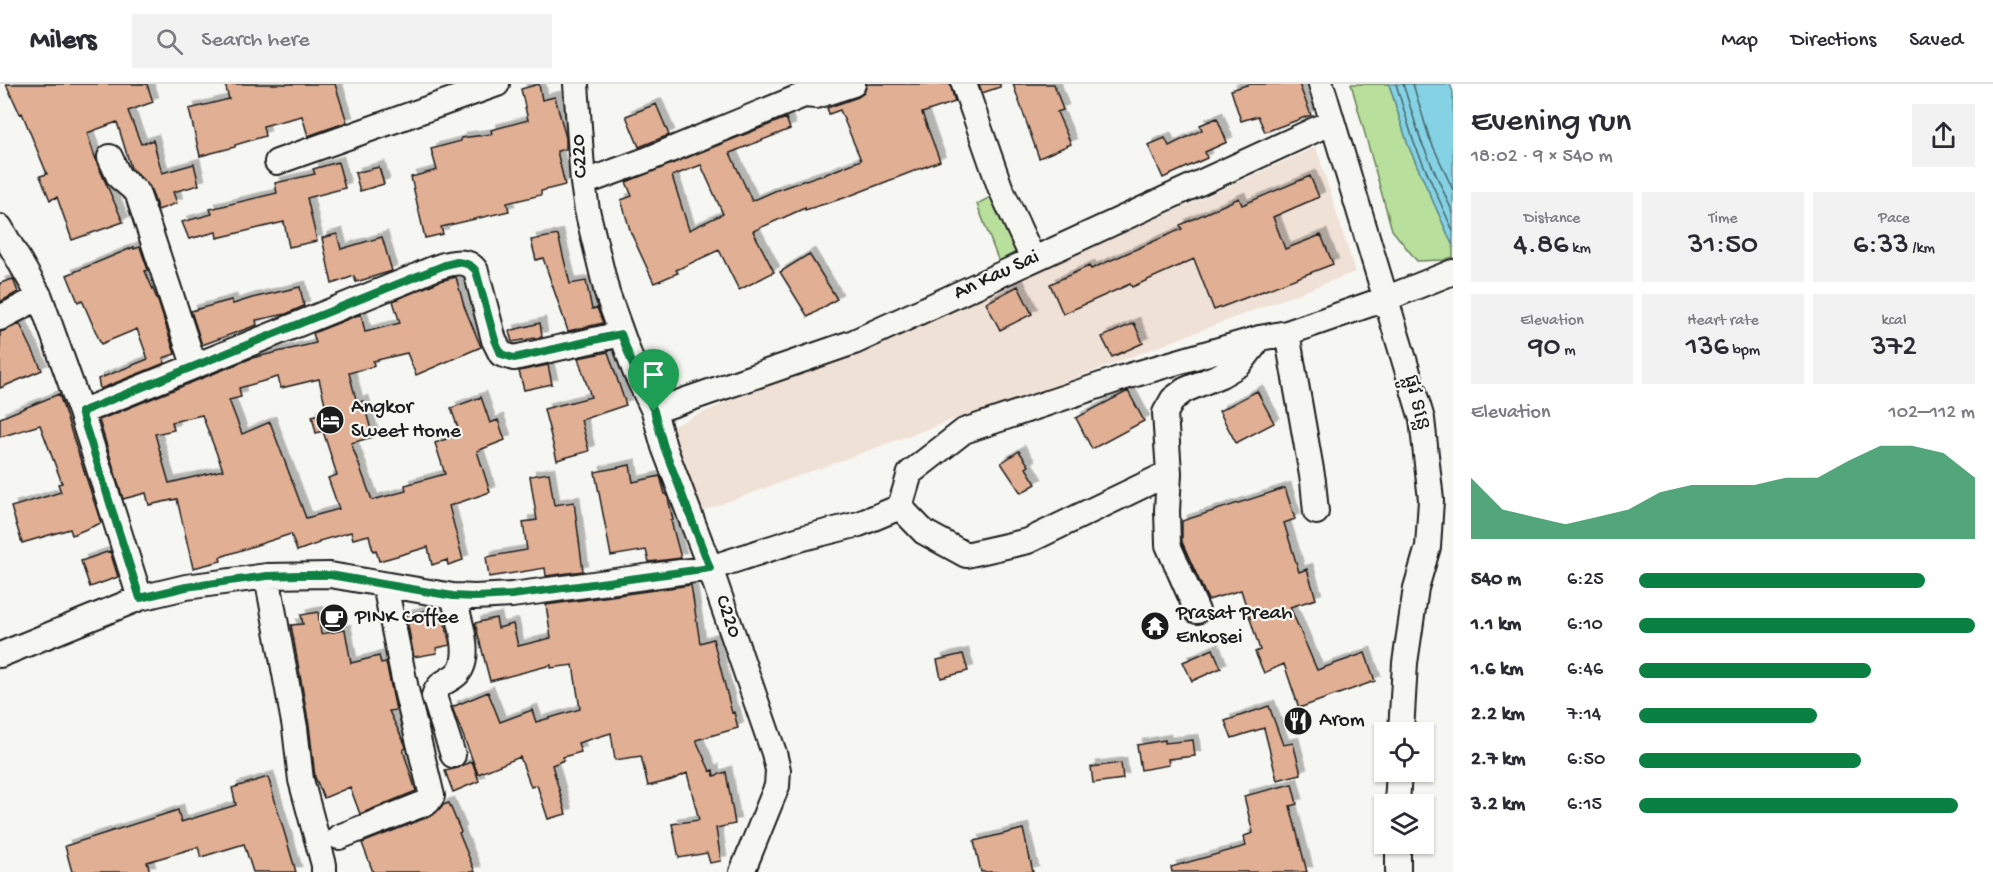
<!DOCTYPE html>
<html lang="en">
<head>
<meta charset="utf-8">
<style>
	body { margin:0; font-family:"Gochi Hand","Noto Sans Khmer",sans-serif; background:#f2f2f3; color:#2b2b33; height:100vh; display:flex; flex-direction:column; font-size:22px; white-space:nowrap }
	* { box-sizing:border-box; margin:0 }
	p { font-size:20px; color:#7c7c81 }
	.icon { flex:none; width:33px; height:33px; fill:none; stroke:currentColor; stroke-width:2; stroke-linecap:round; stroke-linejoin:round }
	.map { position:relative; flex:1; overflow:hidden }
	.sheet { display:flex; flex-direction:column; background:#fff; width:540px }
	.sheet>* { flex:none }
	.fabs { position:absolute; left:1374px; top:638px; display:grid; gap:12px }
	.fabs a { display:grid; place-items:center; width:60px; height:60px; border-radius:0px; background:#fff; box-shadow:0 2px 4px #0004; font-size:30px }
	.pin { position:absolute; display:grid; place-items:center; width:51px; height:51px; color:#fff; margin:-62px -26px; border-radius:50% 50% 50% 0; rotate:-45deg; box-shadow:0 0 6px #0007 }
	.pin .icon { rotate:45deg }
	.round { display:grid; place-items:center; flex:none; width:63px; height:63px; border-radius:0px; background:#f2f2f3 }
	.head { display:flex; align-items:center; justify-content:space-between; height:102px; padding:0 18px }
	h1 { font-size:33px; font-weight:600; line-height:45px }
	.stats { display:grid; grid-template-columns:repeat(3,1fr); gap:9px; height:102px; padding:6px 18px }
	.stats div { display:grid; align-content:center; border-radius:0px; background:#f2f2f3; text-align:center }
	.stats b { font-size:30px; font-weight:600 }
	.stats small { font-size:16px; font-weight:400 }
	.stats p { font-size:16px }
	.chart { height:168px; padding:12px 18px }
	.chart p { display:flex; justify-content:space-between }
	.chart svg { width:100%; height:108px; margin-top:6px; fill:#0b8043; opacity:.7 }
	ul { padding:0 18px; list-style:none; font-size:20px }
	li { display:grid; grid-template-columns:96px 72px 1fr; align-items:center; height:45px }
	li i { height:15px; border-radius:8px; background:#0b8043 }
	header { display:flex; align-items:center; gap:36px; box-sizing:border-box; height:84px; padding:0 30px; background:#fff; border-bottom:2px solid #e1e1e2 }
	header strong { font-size:28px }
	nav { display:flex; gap:33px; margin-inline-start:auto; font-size:21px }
	.search { width:420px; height:54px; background:#f2f2f3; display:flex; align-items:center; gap:15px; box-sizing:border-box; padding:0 21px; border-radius:0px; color:#7c7c81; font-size:22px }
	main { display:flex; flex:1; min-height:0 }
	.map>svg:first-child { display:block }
	.built { fill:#f0e1d6 }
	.green { fill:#b8df9b; stroke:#6a7e5c; stroke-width:1.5 }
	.water { fill:#85d2e4; stroke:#5b8994; stroke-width:1.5 }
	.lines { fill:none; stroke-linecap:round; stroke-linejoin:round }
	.shore { stroke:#46656c; stroke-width:1.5 }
	.building { fill:#e1af93; stroke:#1c1c1c; stroke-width:1.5; fill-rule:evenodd; filter:url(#shadow) }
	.minor-casing { stroke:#1c1c1c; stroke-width:28 }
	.minor { stroke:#f6f6f2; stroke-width:24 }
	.route-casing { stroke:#fff; stroke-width:12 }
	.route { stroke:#0b8043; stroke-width:8 }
	.labels { text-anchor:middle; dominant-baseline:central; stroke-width:4.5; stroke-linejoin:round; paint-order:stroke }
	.street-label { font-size:21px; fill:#1c1c1c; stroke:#f6f6f2 }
	.poi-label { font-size:21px; fill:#1c1c1c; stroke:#f6f6f2; text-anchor:start }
</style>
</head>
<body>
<header>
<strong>Milers</strong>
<div class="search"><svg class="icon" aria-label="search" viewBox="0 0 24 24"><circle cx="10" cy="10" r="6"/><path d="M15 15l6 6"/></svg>Search here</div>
<nav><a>Map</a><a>Directions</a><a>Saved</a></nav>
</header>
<main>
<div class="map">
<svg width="1453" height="788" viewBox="0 0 1453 788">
	<defs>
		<filter id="shadow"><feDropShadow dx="5.5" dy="-5.5" stdDeviation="0" flood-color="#0004"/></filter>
	</defs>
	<rect width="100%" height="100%" fill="#f6f6f2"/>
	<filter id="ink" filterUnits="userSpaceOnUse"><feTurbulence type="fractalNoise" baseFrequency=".0167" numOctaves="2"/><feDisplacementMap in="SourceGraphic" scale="12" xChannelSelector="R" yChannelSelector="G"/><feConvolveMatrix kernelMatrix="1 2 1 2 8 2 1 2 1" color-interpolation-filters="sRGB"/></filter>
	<g filter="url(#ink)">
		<path class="built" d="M1316,63L1355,188L1041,307L955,335L702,427L668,344L736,314L878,260Z"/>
		<path class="green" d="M1351,0H1389L1408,61L1453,162V173L1443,176L1417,177L1392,146Z
			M994,111L1019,166L999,178L977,120Z"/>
		<path class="water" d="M1389,0H1450L1453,8V162L1408,61Z"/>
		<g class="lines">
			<path class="shore" d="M1396,0L1414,59L1453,147
				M1403,0L1421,57L1453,129
				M1413,0L1429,53L1453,106"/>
		</g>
		<path class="building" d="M6,0H147L153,18L128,27L141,60L153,56L162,89L194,80L199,101L173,108L177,119L158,126L150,103L131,84L117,38L87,49L97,79L123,138L72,156L57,113L50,116L40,92L47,90L22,29L20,30Z
			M225,0H335L347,38L308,52L302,32L263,42L265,52L235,61V63L200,72L189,25L229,15Z
			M539,0L542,16L555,13L566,54V65L557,67L565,101L541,107V111L507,119L509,127L441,143L443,150L425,154L411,93L437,86L431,65L461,57V54L492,50L491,46L528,36L521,5Z
			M867,0H950L955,18L922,29L940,77L844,114L805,126V124L753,147L774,188L739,206L719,166L676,186L678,189L654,199L631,149L621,116L632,112L626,98L786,34L790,45L730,69L752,117L777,106L820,91L821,92L861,76L840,26L829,30L827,24L858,13L864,9ZM701,81L723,130L689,146L672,92Z
			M979,0H1000V3L982,9Z
			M1013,0H1054L1063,26L1057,28L1071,60L1039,74Z
			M1250,0H1299L1311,31L1265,48L1258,32L1241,37L1231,6Z
			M656,20L669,51L639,63L626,32Z
			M1217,34L1227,58L1205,68L1207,74L1163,94L1148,61L1165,54L1169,62L1202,46L1200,41Z
			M338,78L345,104L307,114L317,157L289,163L284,138L217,154L216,148L189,155L182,138L212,130L210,125L277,109L275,99L315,90L313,85Z
			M379,83L384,100L360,107L355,89Z
			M1310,92L1319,113L1273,133L1285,165L1321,151L1333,180L1214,226L1194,175L1132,203L1130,200L1063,230L1050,200L1089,182L1091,185L1182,145L1180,141L1239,114L1242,121Z
			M337,150L341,165L382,153L392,187L356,198L354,192L332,200L322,154Z
			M558,151L570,200L586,197L592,225L597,224L603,239L568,247L543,174L536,176L531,156Z
			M134,163V165L140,163L148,186L145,187L158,217L175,270L163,274L165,279L100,305L98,295L148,275L137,245L101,260L82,216L78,218L67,191Z
			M809,170L837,215L808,233L780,188Z
			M456,193L464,222L481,263L416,291L407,269L373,277L374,282L349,289L357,319L363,317L373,353L351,359L372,416L406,407L405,401L445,390L435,359L460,350L451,324L481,313L490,339L498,336L505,356L477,367L490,408L449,422L463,476L448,481L447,476L432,481L428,463L379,477L376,466L373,467L369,451L353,455L351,448L319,457V459L297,467L291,450L220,473L221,477L193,484L177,415L149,421L146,409L123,415L99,336L252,274L316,259L313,249L361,230L365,248L400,239L393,217L440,197ZM278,293L281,304L319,295L327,328L312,332L316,349L323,347L337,391L328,394L339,425L306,434L270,338L242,350L229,316L241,313L239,304ZM202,331L223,386L169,399L155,350L174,346L172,338Z
			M13,195L18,208L0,218V199Z
			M1018,202L1032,230L1000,246L986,219Z
			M300,203L304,222L286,230L256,236L257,241L202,261L191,227L231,216L233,220L252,214Z
			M540,239L542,253L512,258L509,247Z
			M1134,239L1143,259L1112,273L1102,253Z
			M20,240L42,286L0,304V248Z
			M608,268L626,321L581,336L589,367L557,376L544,325L591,313L578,274Z
			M548,281L552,300L524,306L519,287Z
			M1128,307L1144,337L1092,365L1076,334Z
			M1257,307L1274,339L1236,359L1219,327Z
			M59,310L101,439L72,451L70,445L22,459L11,423L61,408L58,400L62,399L40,341L0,353V334Z
			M1019,367L1029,382L1026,384L1036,400L1021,409L1001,379Z
			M630,381L633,398L660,392L665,410H667L668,414L673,436L671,437L681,474L649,478L646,466L611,472L595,388Z
			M549,389L554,421L574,418L583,487L546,492L545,484L489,493L486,473L527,466L523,438L537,436L530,392Z
			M1285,404L1295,435L1284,439L1299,488L1307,485L1316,515L1290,523L1317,586L1365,569L1375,597L1299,624L1284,580L1264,589L1255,568L1260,566L1241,506L1208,516L1182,458V437Z
			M110,467L118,493L90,503L81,477Z
			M691,501L700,559L713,555L732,629L734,628L738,644L696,656L710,687L713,686L714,692L726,688L735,740L716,744L721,777L710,779L707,769L679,774L672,740L699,736L687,689L672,696L648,702L641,672L615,676L611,649L578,659L581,668L563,673L564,676L552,681L566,730L548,735L537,701L531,703L520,673L478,690L452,623L488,608L500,638L532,626L536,638L580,625L573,581L551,584V581L490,597L475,539L496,534L498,544L513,540L518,562L551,554L546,521Z
			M429,526L430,532L443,530L450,561L436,564L437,569L414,573L406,531Z
			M318,528L321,550L345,546L351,579L379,572L381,579L386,578L396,626L389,627L405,660L406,664L403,666L416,707L360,730L350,703L324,714L315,693L309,641L291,541L303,540L301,531Z
			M1213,565L1221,584L1192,597L1183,578Z
			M963,570L968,587L941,594L937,576Z
			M1269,622L1283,661L1293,659L1301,690L1277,696L1264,644L1232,654L1225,637Z
			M1165,656V659L1193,656L1195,672L1168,675L1169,681L1141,686L1137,661Z
			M472,677L479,697L453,708L445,687L458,684Z
			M1121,679L1123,695L1093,699L1091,683Z
			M268,693L296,788H253L244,760L201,773L198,763L147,778L150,788H72L65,762L178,726L181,738L236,721L232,704Z
			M1292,700L1297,720L1290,722L1307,788H1172L1171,783L1246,762L1244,752L1253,749L1244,712Z
			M449,719L461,748L459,749L475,788H373L362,759L433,731L443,721Z
			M1023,745L1033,788H981L974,757Z"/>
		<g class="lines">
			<g class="minor-casing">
				<path id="minor" d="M576,0L583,99L587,126L607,209L635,287L654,327L664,363L710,484L774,669L778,686L777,702L742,788
					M964,0L1000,103L1033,175
					M1321,0L1422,335L1431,416L1428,463L1416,504L1405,579L1401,648
					M110,73L119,93L137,108L194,281
					M277,78L497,0
					M583,99L646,76L804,11L816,12L853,0
					M0,143L40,213L81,328L140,514
					M0,234L40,213
					M1287,249L1313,397L1316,428
					M654,327L854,258L1332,38
					M81,328L410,195C426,188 464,167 476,187L494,256L501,270L514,274L621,250
					M900,423L924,448L966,471L1028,457L1169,389
					M267,492L295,644L301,696L324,781V788
					M1197,527L1168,461L1167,427L1169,389L1165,329L1173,315L1185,306L1221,291L1240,280L1260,254
					M0,571L140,514L186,503L267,492L330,491L453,512L475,513L512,511L710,484L803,454L859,440L900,423L910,389L964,347L1122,294L1260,254L1287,249L1385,215L1453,188
					M453,671L434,612C439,597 447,599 457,590C474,573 458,532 453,512
					M1397,720L1399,687
					M339,753L428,718L432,712L407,610L385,501
					M1398,759V788"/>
			</g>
			<use href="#minor" class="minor"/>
		</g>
	</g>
	<g class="lines" filter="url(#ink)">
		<g class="route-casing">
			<path id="route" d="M457,178C465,179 471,180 476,187L495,256L501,270L514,274L621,250L635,287L654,327L664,363L710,484L512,511L475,513L453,512L330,491H298L267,492L186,503L140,514L81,328L410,195L445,181Z"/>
		</g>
		<use href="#route" class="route"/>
	</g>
	<defs>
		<g id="hotel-disc" transform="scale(1.5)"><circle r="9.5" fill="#1c1c1c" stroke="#f6f6f2"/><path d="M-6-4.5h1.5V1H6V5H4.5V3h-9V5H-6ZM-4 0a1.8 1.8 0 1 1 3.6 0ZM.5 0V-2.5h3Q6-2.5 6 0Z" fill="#fff"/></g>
		<g id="cafe-disc" transform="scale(1.5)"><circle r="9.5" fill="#1c1c1c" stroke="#f6f6f2"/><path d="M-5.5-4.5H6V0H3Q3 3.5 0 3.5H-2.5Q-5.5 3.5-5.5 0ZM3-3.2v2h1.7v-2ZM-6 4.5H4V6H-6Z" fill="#fff"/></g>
		<g id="temple-disc" transform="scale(1.5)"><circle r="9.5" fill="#1c1c1c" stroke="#f6f6f2"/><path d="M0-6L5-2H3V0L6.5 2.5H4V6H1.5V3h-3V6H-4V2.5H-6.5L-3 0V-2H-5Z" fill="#fff"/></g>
		<g id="restaurant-disc" transform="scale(1.5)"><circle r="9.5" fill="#1c1c1c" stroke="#f6f6f2"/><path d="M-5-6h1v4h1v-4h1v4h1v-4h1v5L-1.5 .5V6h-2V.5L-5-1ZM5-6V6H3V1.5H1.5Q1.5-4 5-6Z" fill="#fff"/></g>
	</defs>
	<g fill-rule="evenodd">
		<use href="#hotel-disc" x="330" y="336"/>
		<use href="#cafe-disc" x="334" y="534"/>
		<use href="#temple-disc" x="1155" y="542"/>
		<use href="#restaurant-disc" x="1298" y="637"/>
	</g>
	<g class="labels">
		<g class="street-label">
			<text transform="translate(581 72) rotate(-94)">C220</text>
			<text transform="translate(997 192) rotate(-25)">An Kau Sai</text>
			<text transform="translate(1415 319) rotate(76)">ផ្លូវ ទន្លេ</text>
			<text transform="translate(727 533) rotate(71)">C220</text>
		</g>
		<g class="poi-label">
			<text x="351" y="324">Angkor<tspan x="351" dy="24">Sweet Home</tspan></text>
			<text x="1176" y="530">Prasat Preah<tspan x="1176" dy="24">Enkosei</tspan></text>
			<text x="355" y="534">PINK Coffee</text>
			<text x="1319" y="637">Arom</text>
		</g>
	</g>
</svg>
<div class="fabs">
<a><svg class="icon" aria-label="locate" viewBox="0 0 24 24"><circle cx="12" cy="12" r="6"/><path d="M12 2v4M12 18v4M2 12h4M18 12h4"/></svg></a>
<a><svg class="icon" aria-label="layers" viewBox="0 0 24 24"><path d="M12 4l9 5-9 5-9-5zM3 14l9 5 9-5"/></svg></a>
</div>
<div class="pin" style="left:654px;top:327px;background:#1e9e55"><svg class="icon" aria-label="arrive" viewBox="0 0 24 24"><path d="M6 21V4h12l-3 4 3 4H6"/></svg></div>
</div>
<section class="sheet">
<div class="head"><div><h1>Evening run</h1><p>18:02 · 9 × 540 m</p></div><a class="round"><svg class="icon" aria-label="share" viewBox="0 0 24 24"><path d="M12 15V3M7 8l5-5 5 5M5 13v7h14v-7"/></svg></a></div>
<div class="stats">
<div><p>Distance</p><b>4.86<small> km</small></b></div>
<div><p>Time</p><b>31:50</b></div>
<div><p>Pace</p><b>6:33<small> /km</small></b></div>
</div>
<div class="stats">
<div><p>Elevation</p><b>90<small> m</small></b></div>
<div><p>Heart rate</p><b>136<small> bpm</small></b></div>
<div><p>kcal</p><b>372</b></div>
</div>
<div class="chart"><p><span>Elevation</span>102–112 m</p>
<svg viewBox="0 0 160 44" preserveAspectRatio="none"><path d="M0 44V19L10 32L20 35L30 38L40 35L50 32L60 25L70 22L80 22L90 22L100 19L110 19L120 12L130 6L140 6L150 9L160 19V44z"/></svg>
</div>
<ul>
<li><b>540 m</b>6:25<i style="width:85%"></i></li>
<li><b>1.1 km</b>6:10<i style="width:100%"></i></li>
<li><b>1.6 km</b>6:46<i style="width:69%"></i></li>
<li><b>2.2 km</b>7:14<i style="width:53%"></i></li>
<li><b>2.7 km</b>6:50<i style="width:66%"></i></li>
<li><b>3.2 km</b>6:15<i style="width:95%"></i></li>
</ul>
</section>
</main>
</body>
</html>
